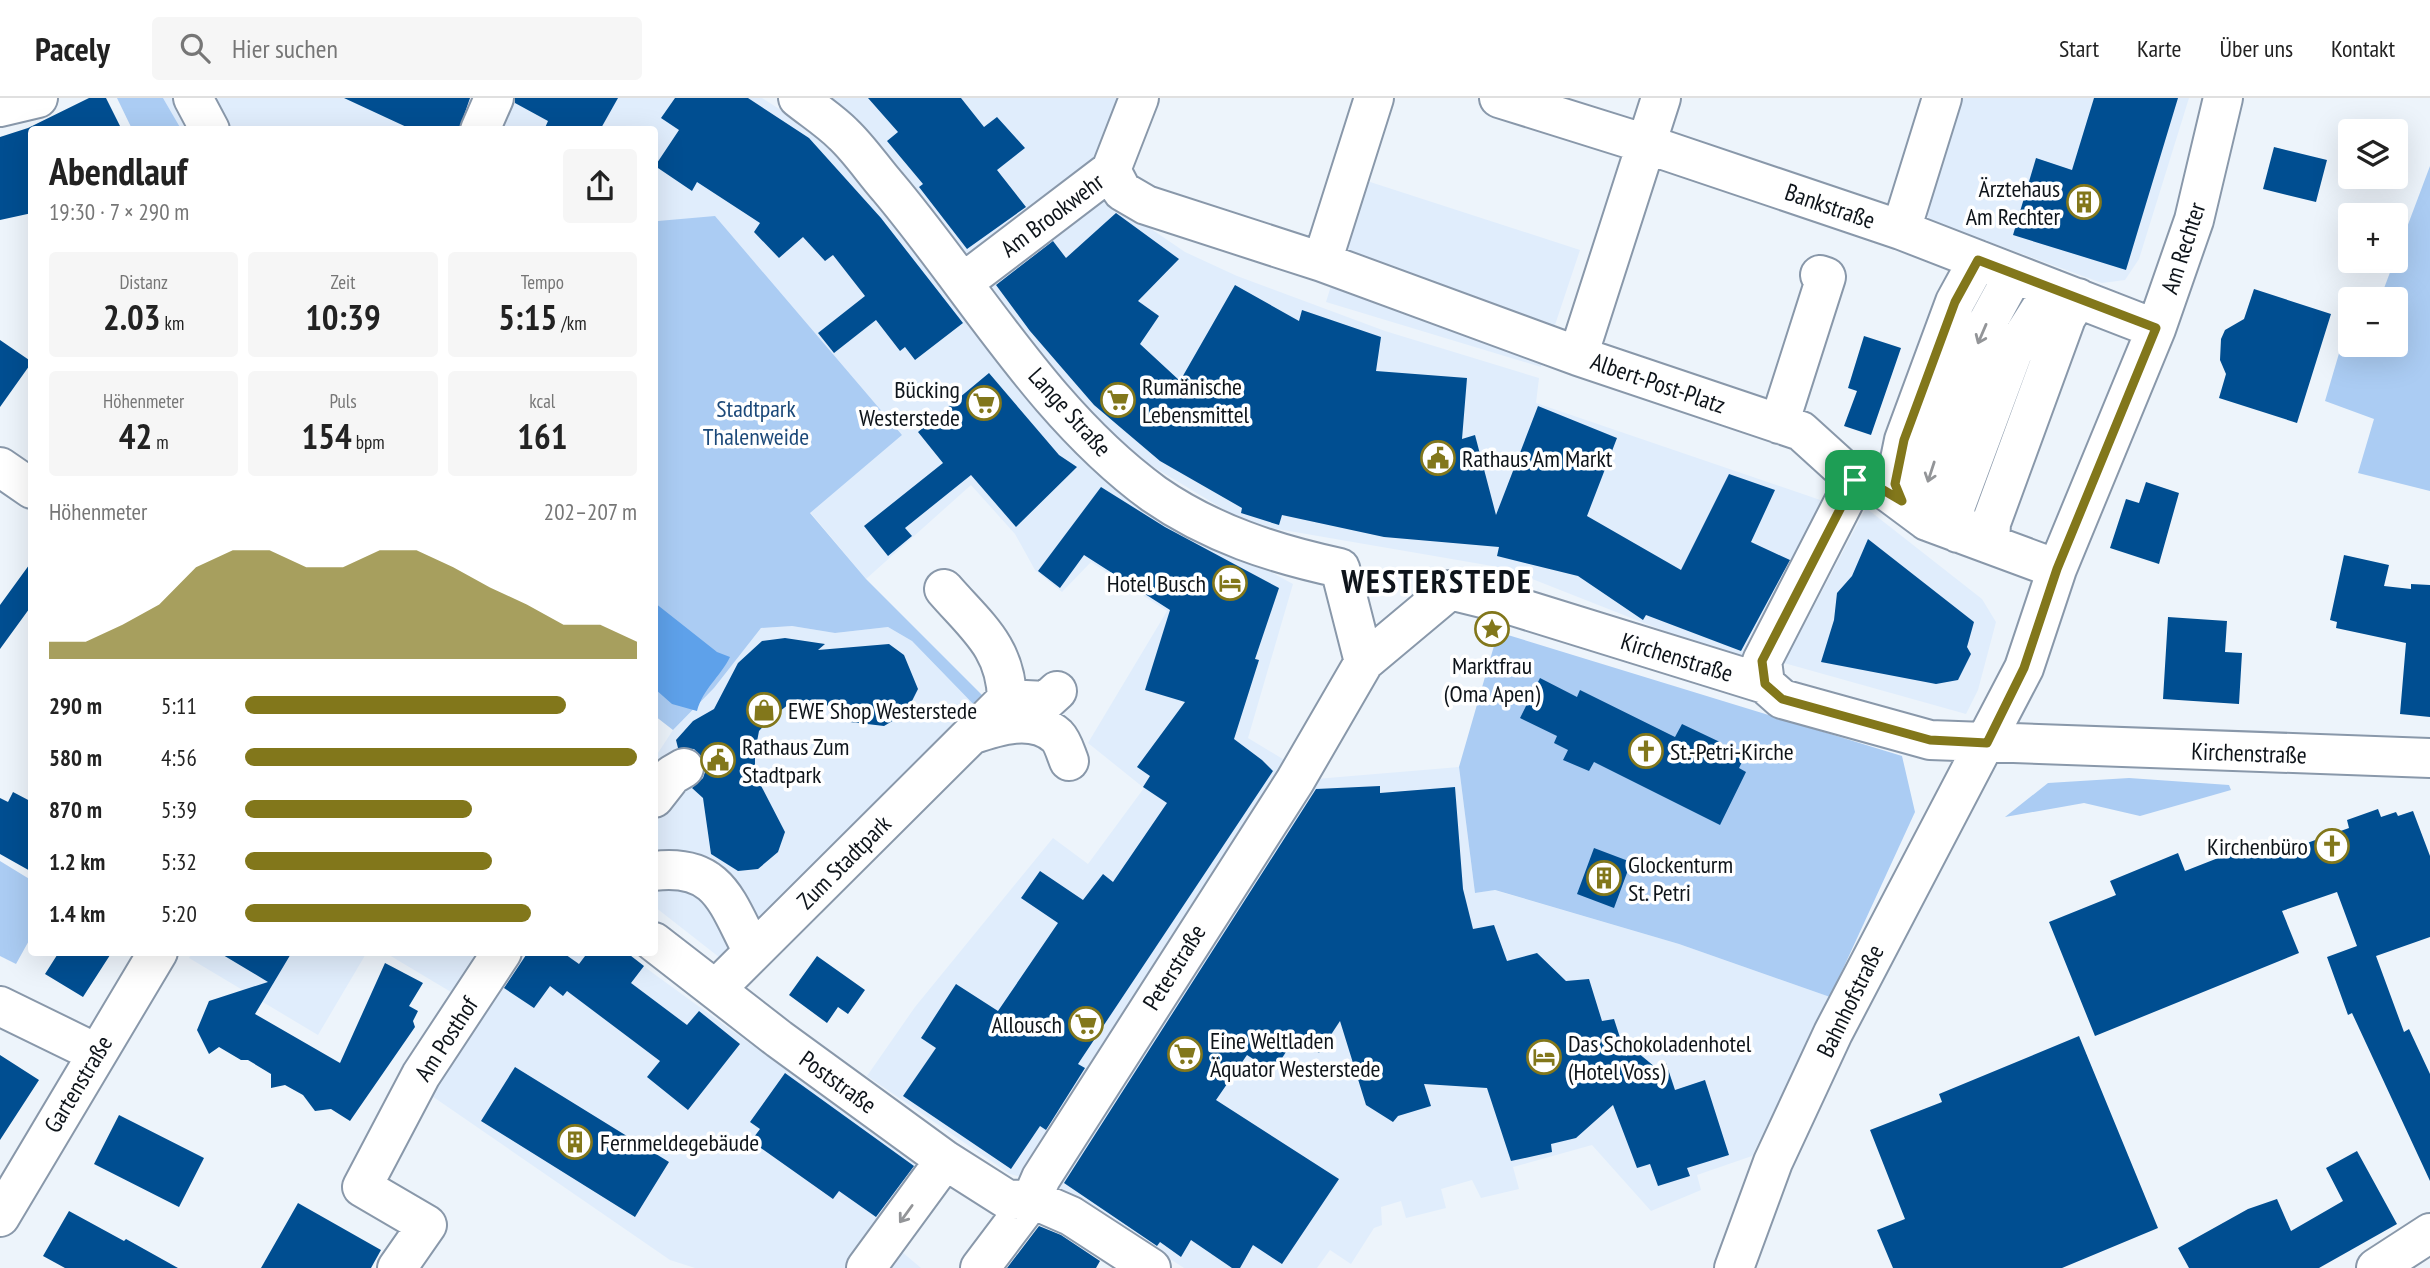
<!DOCTYPE html>
<html lang="de">
<head>
<meta charset="utf-8">
<style>
	body { margin:0; font-family:"PT Sans Narrow",sans-serif; background:#f6f6f6; color:#222; height:100vh; display:flex; flex-direction:column; font-size:26px; white-space:nowrap }
	* { box-sizing:border-box; margin:0 }
	p { font-size:23px; color:#767676 }
	.icon { flex:none; width:38px; height:38px; fill:none; stroke:currentColor; stroke-width:2; stroke-linecap:round; stroke-linejoin:round }
	.map { position:relative; flex:1; overflow:hidden }
	.side { position:absolute; left:28px; top:28px; width:630px; height:830px; display:flex; flex-direction:column; background:#fff; border-radius:7px; box-shadow:0 7px 28px #0002 }
	.side>* { flex:none }
	.fabs { position:absolute; left:2338px; top:21px; display:grid; gap:14px }
	.fabs a { display:grid; place-items:center; width:70px; height:70px; border-radius:7px; background:#fff; box-shadow:0 7px 28px #0002; font-size:35px }
	.pin { position:absolute; display:grid; place-items:center; width:60px; height:60px; color:#fff; margin:-30px; border-radius:14px; box-shadow:0 4px 10px #0006 }
	.round { display:grid; place-items:center; flex:none; width:74px; height:74px; border-radius:7px; background:#f6f6f6 }
	.headline { display:flex; align-items:center; justify-content:space-between; height:119px; padding:0 21px }
	h1 { font-size:38px; font-weight:700; line-height:52px }
	.stats { display:grid; grid-template-columns:repeat(3,1fr); gap:10px; height:119px; padding:7px 21px }
	.stats div { display:grid; align-content:center; border-radius:7px; background:#f6f6f6; text-align:center }
	.stats b { font-size:35px; font-weight:700 }
	.stats small { font-size:19px; font-weight:400 }
	.stats p { font-size:19px }
	.chart { height:196px; padding:14px 21px }
	.chart p { display:flex; justify-content:space-between }
	.chart svg { width:100%; height:126px; margin-top:7px; fill:#82771b; opacity:.7 }
	ul { padding:0 21px; list-style:none; font-size:23px }
	li { display:grid; grid-template-columns:112px 84px 1fr; align-items:center; height:52px }
	li i { height:18px; border-radius:9px; background:#82771b }
	header { display:flex; align-items:center; gap:42px; box-sizing:border-box; height:98px; padding:0 35px; background:#fff; border-bottom:2px solid #e0e0e0 }
	header strong { font-size:33px }
	nav { display:flex; gap:38px; margin-inline-start:auto; font-size:24px }
	.search { width:490px; height:63px; background:#f6f6f6; display:flex; align-items:center; gap:18px; box-sizing:border-box; padding:0 24px; border-radius:7px; color:#767676; font-size:26px }
	.map>svg:first-child { display:block }
	.built { fill:#e0edfc }
	.green { fill:#abccf3 }
	.water { fill:#5ea1ea }
	.building { fill:#004e91 }
	.lines { fill:none; stroke-linecap:round; stroke-linejoin:round }
	.minor-casing { stroke:#8998aa; stroke-width:42 }
	.minor { stroke:#fff; stroke-width:38 }
	.oneway { stroke:#939598 }
	.route-casing { stroke:#fff; stroke-width:14 }
	.route { stroke:#82771b; stroke-width:9 }
	.labels { text-anchor:middle; dominant-baseline:central; stroke-width:7; stroke-linejoin:round; paint-order:stroke }
	.poi-label { font-size:24px; fill:#0e141a; stroke:#fff; text-anchor:start }
	.street-label { font-size:24px; fill:#0e141a; stroke:#fff }
	.park-label { font-size:24px; fill:#1c4979; stroke:#fff }
	.district-label { font-size:32px; font-weight:bold; letter-spacing:2px; fill:#0e141a; stroke:#fff }
</style>
</head>
<body>
<header>
<strong>Pacely</strong>
<div class="search"><svg class="icon" aria-label="search" viewBox="0 0 24 24"><circle cx="10" cy="10" r="6"/><path d="M15 15l6 6"/></svg>Hier suchen</div>
<nav><a>Start</a><a>Karte</a><a>Über uns</a><a>Kontakt</a></nav>
</header>
<div class="map">
<svg width="2430" height="1170" viewBox="0 0 2430 1170">
	<rect width="100%" height="100%" fill="#edf4fb"/>
	<path class="built" d="M163,0H762L833,45L1169,418L1293,486L1248,640L1316,681L1459,669L1475,795L1494,792L1679,846L1830,899L1752,1058L1697,1077L1701,1092L1651,1113L1592,1047L1513,1069L1519,1091L1481,1100L1472,1082L1441,1091L1446,1110L1406,1120L1401,1103L1381,1109L1382,1127L1374,1130L1351,1166L1330,1152L1317,1170H1184L1058,1089L1010,1076L867,978L915,909L1053,740L1088,766L1144,690L1088,645L1167,513L1091,464L1062,494L1035,472L1015,436L971,387L866,481L810,414L902,337L655,129L654,32L181,31Z
		M814,0H1120L1113,105L1185,154L1237,178L1385,233L1539,280L1536,305L1832,406L1748,566L1504,470L1248,426L1127,353Z
		M1955,0H2189L2139,161L2125,182L2102,185L1929,122L1923,102Z
		M1364,82L1580,152L1541,269L1326,204Z
		M1866,410L1982,501L1996,524L1978,592L1966,616L1784,565Z
		M792,528L835,535L888,529L912,543L980,613L724,863L655,809L654,661L673,632L714,590L761,530Z
		M193,854H367L318,937L189,860Z
		M384,854H484L456,897Z
		M524,854H624L925,1073L882,1137L921,1170H695L670,1162L429,996Z"/>
	<path class="green" d="M117,0H163L181,31H132Z
		M2430,68V393L2358,375L2374,321L2325,303L2350,218V247H2396V201H2380Z
		M715,118L902,337L810,415L866,481L989,604L980,613L912,543L888,529L835,535L792,528L761,530L714,590L673,632L655,618V128L658,123Z
		M1498,534L1902,658L1915,714L1830,899L1679,846L1495,792L1475,795L1459,669Z
		M2129,680L2229,687L2231,692L2140,718L2084,705L2005,719L2048,685Z
		M0,763L31,782V839L16,866L0,858Z"/>
	<path class="water" d="M655,505L717,554L730,559C720,579 703,591 697,613L672,606L655,591Z"/>
	<path class="building" d="M89,0H106L122,32H32V115L0,122V39L28,30Z
		M344,0H470L459,32H413Z
		M515,0H618L600,32H544L548,23L515,5Z
		M675,0H748L809,40L881,120L963,225L915,262L905,249L900,253L876,222L834,255L818,235L865,198L833,157L825,163L803,139L779,160L754,134L760,125L697,84L692,93L655,68L679,32L661,20Z
		M868,0H961L984,29L997,19L1025,50L997,72L1026,109L967,151L919,89L923,86L887,43L898,34Z
		M2094,0H2178L2126,172L2013,137L2036,60L2072,72Z
		M2274,49L2327,62L2316,104L2263,91Z
		M1116,115L1179,161L1138,203L1159,218L1140,246L1180,283L1235,187L1299,223L1302,212L1381,239L1376,273L1467,280L1462,341L1475,337L1496,417L1538,308L1617,340L1587,418L1681,472L1729,376L1775,392L1751,444L1790,462L1741,553L1646,517L1643,522L1578,478L1497,458L1499,449L1384,439L1282,417L1279,427L1241,415L1242,410L1160,363L1094,307L1030,233L996,187L1053,143L1066,160Z
		M2254,191L2331,216L2297,325L2219,300L2226,276L2220,262L2221,241L2225,232L2244,221Z
		M1864,238L1901,250L1871,337L1844,328L1857,293L1848,290Z
		M0,242L32,264L0,309Z
		M989,275L1059,357L1077,369L1016,429L971,377L905,430L912,438L888,458L864,428L943,365L918,334Z
		M2146,384L2179,395L2159,466L2110,450L2126,401L2139,405Z
		M1101,389L1165,429L1279,490L1255,561L1259,562L1234,641L1262,662L1273,673L1078,966L1085,970L1046,1032L1040,1028L1011,1071L903,998L936,950L921,940L956,886L998,913L1058,825L1021,800L1040,773L1083,802L1103,776L1113,784L1167,705L1143,689L1150,678L1137,669L1185,604L1145,592L1170,512L1084,457L1060,490L1038,473Z
		M1868,441L1974,524L1967,549L1971,556L1958,582L1936,586L1821,564L1834,522L1837,495L1852,478Z
		M2344,457L2389,467L2384,488L2411,491V486L2430,487V619L2400,616L2406,545L2336,530L2337,524L2330,522Z
		M32,463V507L0,551V507Z
		M2168,519L2227,523L2225,554L2242,555L2239,606L2163,601Z
		M785,540L825,546L818,552L889,546L904,557L918,591L906,615L884,628L850,624L830,608L811,605L789,606L770,621L759,633L755,654V676L785,734L778,754L758,771L738,773L711,756L703,700L692,690L703,680L706,671L703,660L694,651L678,650L676,642L693,623L714,611L738,565L762,543Z
		M1540,580L1577,599L1580,592L1675,639L1682,626L1722,645L1720,651L1743,662L1739,670L1746,674L1720,727L1594,664L1589,673L1563,662L1568,652L1554,645L1557,638L1520,620Z
		M1380,688V695L1455,689L1463,791L1473,831L1494,827L1507,863L1537,855L1566,883L1589,881L1602,923L1614,921L1626,958L1637,954L1655,969L1666,965L1675,992L1705,982L1729,1057L1687,1070L1690,1078L1658,1088L1650,1066L1637,1070L1613,1007L1576,1040L1551,1046L1552,1054L1511,1063L1487,990L1424,986L1431,1008L1398,1018L1393,1024L1366,1007L1340,923L1319,955L1295,940L1273,974L1247,957L1216,1002L1339,1081L1282,1166L1253,1147L1240,1170H1232L1191,1142L1181,1159L1160,1144L1157,1148L1064,1085L1316,691Z
		M13,694L32,704V774L0,756V700L8,704Z
		M2378,711L2381,719L2396,714L2398,718L2413,713L2430,758V839L2376,858L2404,934L2409,931L2430,976V1083L2352,915L2348,917L2327,859L2357,848L2337,794L2282,813L2299,855L2095,938L2049,824L2116,797L2110,783L2178,755L2185,773L2264,742L2271,758L2349,730L2347,722Z
		M1594,750L1631,764L1614,810L1577,796Z
		M59,854H112L83,899L45,876Z
		M218,854H292L255,916L340,965L385,865L423,885L409,908L418,913L413,923L415,929L350,1023L331,1011L315,1013L303,997L285,987L271,990V976L248,962H241L219,949L209,956L197,932L209,903L268,884Z
		M528,854H562L579,866L588,854H626L644,868L631,885L687,927L699,913L740,946L688,1012L647,979L660,963L567,893L563,898L550,888L534,910L504,890Z
		M817,858L865,892L848,916L838,909L827,925L789,897Z
		M2079,938L2158,1130L2062,1170H1893L1877,1132L1905,1121L1870,1032L1942,1004L1939,996Z
		M0,957L39,982L0,1042Z
		M515,969L669,1064L635,1119L481,1023Z
		M785,975L914,1068L876,1119L839,1093L833,1101L751,1043L760,1031L750,1024Z
		M119,1017L204,1060L179,1109L94,1066Z
		M2357,1053L2397,1126L2319,1170H2189L2178,1150L2248,1111L2277,1101L2291,1133L2343,1103L2326,1070Z
		M298,1105L381,1152L371,1170H261Z
		M69,1113L124,1143L126,1141L178,1170H65L43,1158Z
		M1039,1128L1061,1137L1100,1163L1096,1170H1007Z"/>
	<g class="lines">
		<g class="minor-casing">
			<path id="minor" d="M193,0L210,32
				M798,0C813,12 830,23 843,36C860,52 873,72 888,89C974,191 1044,316 1154,396C1210,435 1274,456 1340,470L1364,564
				M1499,0L1646,46L1901,132L2156,231
				M1661,0L1578,258L1801,333L1855,382L1873,386L1888,394L1927,423L2057,471
				M0,9L38,0
				M480,32L494,0
				M1111,72L1122,93L1146,107L1322,164L1374,0
				M1901,132L1942,0
				M1322,164L1578,258
				M964,184L1111,72L1139,0
				M1779,326L1826,179L1820,177
				M0,369L32,391
				M1902,403L1895,386L1904,342L1955,204L1978,162
				M1927,423L1924,396L1947,327L1984,231L2014,176
				M1958,435L1955,410L2013,254L2053,191
				M1990,445L1991,425L2066,220L2078,200
				M944,491C976,528 1006,549 1007,601L972,636
				M1765,586L1762,563L1855,382
				M1007,601L1046,603L1057,593
				M654,700L672,677L684,670
				M654,773C720,765 727,806 753,854
				M654,844L779,941L945,1062L1008,1102L1032,1101L1071,1118L1151,1170
				M720,892L727,880L971,637C997,628 1033,616 1057,638C1063,644 1066,656 1069,663
				M0,908L96,955
				M0,1119L158,854
				M397,1170L427,1127L362,1089L421,977L502,854
				M866,1170L945,1062
				M980,1170L1032,1101L1041,1080L1295,683L1364,564L1450,492L1507,506L1765,586L1782,601L1930,642L2430,660
				M1734,1170L1773,1064L1833,935L2024,570L2057,471L2156,231L2194,122L2223,0
				M2376,1170L2430,1135"/>
		</g>
		<use href="#minor" class="minor"/>
	</g>
	<defs><path id="oneway-shaft" d="M-6 0H5M1.5-3L5.5 0L1.5 3" fill="none" stroke-width="1.6" stroke-linecap="round" stroke-linejoin="round" transform="scale(1.75)"/></defs>
	<g class="oneway">
		<use href="#oneway-shaft" transform="translate(1982 236) rotate(113)"/>
		<use href="#oneway-shaft" transform="translate(1931 374) rotate(108)"/>
		<use href="#oneway-shaft" transform="translate(906 1116) rotate(126)"/>
	</g>
	<g class="lines">
		<g class="route-casing">
			<path id="route" d="M1978,162L2156,230L2057,471L2024,570L1987,645L1930,642L1782,601L1765,586L1762,563L1855,382L1873,386L1902,403L1895,386L1904,342L1955,204Z"/>
		</g>
		<use href="#route" class="route"/>
	</g>
	<defs>
		<g id="building-ring" transform="scale(1.75)"><circle r="9.5" fill="#fff" stroke="#82771b" stroke-width="1.5"/><path d="M-4-6H4V6H1V3H-1V6H-4ZM-2.5-4.3h1.7v1.8h-1.7ZM.8-4.3h1.7v1.8H.8ZM-2.5-1h1.7V.8h-1.7ZM.8-1h1.7V.8H.8Z" fill="#82771b"/></g>
		<g id="supermarket-ring" transform="scale(1.75)"><circle r="9.5" fill="#fff" stroke="#82771b" stroke-width="1.5"/><path d="M-6-5.5h2.5l.6 2H6L4.5 2H-2.5L-4.4-4H-6ZM-1.5 3.2a1.3 1.3 0 1 0 .1 0ZM3 3.2a1.3 1.3 0 1 0 .1 0Z" fill="#82771b"/></g>
		<g id="civic-ring" transform="scale(1.75)"><circle r="9.5" fill="#fff" stroke="#82771b" stroke-width="1.5"/><path d="M-.6-6.5H3V-4.5H.6V-3L4-1V1h2V6H-6V1h2V-1L-.6-3ZM-1.2 2.5V6h2.4V2.5Z" fill="#82771b"/></g>
		<g id="hotel-ring" transform="scale(1.75)"><circle r="9.5" fill="#fff" stroke="#82771b" stroke-width="1.5"/><path d="M-6-4.5h1.5V1H6V5H4.5V3h-9V5H-6ZM-4 0a1.8 1.8 0 1 1 3.6 0ZM.5 0V-2.5h3Q6-2.5 6 0Z" fill="#82771b"/></g>
		<g id="sight-ring" transform="scale(1.75)"><circle r="9.5" fill="#fff" stroke="#82771b" stroke-width="1.5"/><path d="M0-6L1.8-2.2L6-1.7L2.9 1.2L3.7 5.4L0 3.3L-3.7 5.4L-2.9 1.2L-6-1.7L-1.8-2.2Z" fill="#82771b"/></g>
		<g id="shop-ring" transform="scale(1.75)"><circle r="9.5" fill="#fff" stroke="#82771b" stroke-width="1.5"/><path d="M-5-2.5h2.3a2.7 3.5 0 0 1 5.4 0H5L5.5 6h-11ZM-1.5-2.5h3a1.5 2.3 0 0 0-3 0Z" fill="#82771b"/></g>
		<g id="church-ring" transform="scale(1.75)"><circle r="9.5" fill="#fff" stroke="#82771b" stroke-width="1.5"/><path d="M-1.2-6h2.4v3.5h3.3v2.4h-3.3V6h-2.4V-.1h-3.3v-2.4h3.3Z" fill="#82771b"/></g>
	</defs>
	<g fill-rule="evenodd">
		<use href="#building-ring" x="2084" y="104"/>
		<use href="#supermarket-ring" x="1118" y="302"/>
		<use href="#supermarket-ring" x="984" y="305"/>
		<use href="#civic-ring" x="1438" y="360"/>
		<use href="#hotel-ring" x="1230" y="485"/>
		<use href="#sight-ring" x="1492" y="531"/>
		<use href="#shop-ring" x="764" y="612"/>
		<use href="#church-ring" x="1646" y="653"/>
		<use href="#civic-ring" x="718" y="662"/>
		<use href="#church-ring" x="2332" y="748"/>
		<use href="#building-ring" x="1604" y="780"/>
		<use href="#supermarket-ring" x="1086" y="926"/>
		<use href="#supermarket-ring" x="1185" y="956"/>
		<use href="#hotel-ring" x="1544" y="959"/>
		<use href="#building-ring" x="575" y="1044"/>
	</g>
	<g class="labels">
		<g class="poi-label">
			<text x="2060" y="90" text-anchor="end">Ärztehaus<tspan x="2060" dy="28">Am Rechter</tspan></text>
			<text x="1142" y="288">Rumänische<tspan x="1142" dy="28">Lebensmittel</tspan></text>
			<text x="960" y="291" text-anchor="end">Bücking<tspan x="960" dy="28">Westerstede</tspan></text>
			<text x="1462" y="360">Rathaus Am Markt</text>
			<text x="1206" y="485" text-anchor="end">Hotel Busch</text>
			<text x="1492" y="567" text-anchor="middle">Marktfrau<tspan x="1492" dy="28">(Oma Apen)</tspan></text>
			<text x="788" y="612">EWE Shop Westerstede</text>
			<text x="742" y="648">Rathaus Zum<tspan x="742" dy="28">Stadtpark</tspan></text>
			<text x="1670" y="653">St.-Petri-Kirche</text>
			<text x="2308" y="748" text-anchor="end">Kirchenbüro</text>
			<text x="1628" y="766">Glockenturm<tspan x="1628" dy="28">St. Petri</tspan></text>
			<text x="1062" y="926" text-anchor="end">Allousch</text>
			<text x="1210" y="942">Eine Weltladen<tspan x="1210" dy="28">Äquator Westerstede</tspan></text>
			<text x="1568" y="945">Das Schokoladenhotel<tspan x="1568" dy="28">(Hotel Voss)</tspan></text>
			<text x="600" y="1044">Fernmeldegebäude</text>
		</g>
		<g class="street-label">
			<text transform="translate(1830 108) rotate(19)">Bankstraße</text>
			<text transform="translate(1052 117) rotate(-37)">Am Brookwehr</text>
			<text transform="translate(2183 150) rotate(-72)">Am Rechter</text>
			<text transform="translate(1658 285) rotate(19)">Albert-Post-Platz</text>
			<text transform="translate(1070 314) rotate(48)">Lange Straße</text>
			<text transform="translate(1677 559) rotate(17)">Kirchenstraße</text>
			<text transform="translate(2249 655) rotate(2)">Kirchenstraße</text>
			<text transform="translate(844 764) rotate(-45)">Zum Stadtpark</text>
			<text transform="translate(1174 869) rotate(-58)">Peterstraße</text>
			<text transform="translate(1850 903) rotate(-64)">Bahnhofstraße</text>
			<text transform="translate(446 941) rotate(-57)">Am Posthof</text>
			<text transform="translate(838 984) rotate(36)">Poststraße</text>
			<text transform="translate(78 986) rotate(-59)">Gartenstraße</text>
		</g>
		<g class="park-label">
			<text x="756" y="310">Stadtpark<tspan x="756" dy="28">Thalenweide</tspan></text>
		</g>
		<g class="district-label">
			<text x="1437" y="483">WESTERSTEDE</text>
		</g>
	</g>
</svg>
<div class="fabs">
<a><svg class="icon" aria-label="layers" viewBox="0 0 24 24"><path d="M12 4l9 5-9 5-9-5zM3 14l9 5 9-5"/></svg></a>
<a>+</a>
<a>−</a>
</div>
<div class="pin" style="left:1855px;top:382px;background:#1e9e55"><svg class="icon" aria-label="arrive" viewBox="0 0 24 24"><path d="M6 21V4h12l-3 4 3 4H6"/></svg></div>
<section class="side">
<div class="headline"><div><h1>Abendlauf</h1><p>19:30 · 7 × 290 m</p></div><a class="round"><svg class="icon" aria-label="share" viewBox="0 0 24 24"><path d="M12 15V3M7 8l5-5 5 5M5 13v7h14v-7"/></svg></a></div>
<div class="stats">
<div><p>Distanz</p><b>2.03<small> km</small></b></div>
<div><p>Zeit</p><b>10:39</b></div>
<div><p>Tempo</p><b>5:15<small> /km</small></b></div>
</div>
<div class="stats">
<div><p>Höhenmeter</p><b>42<small> m</small></b></div>
<div><p>Puls</p><b>154<small> bpm</small></b></div>
<div><p>kcal</p><b>161</b></div>
</div>
<div class="chart"><p><span>Höhenmeter</span>202–207 m</p>
<svg viewBox="0 0 160 44" preserveAspectRatio="none"><path d="M0 44V38L10 38L20 32L30 25L40 12L50 6L60 6L70 12L80 12L90 6L100 6L110 12L120 19L130 25L140 32L150 32L160 38V44z"/></svg>
</div>
<ul>
<li><b>290 m</b>5:11<i style="width:82%"></i></li>
<li><b>580 m</b>4:56<i style="width:100%"></i></li>
<li><b>870 m</b>5:39<i style="width:58%"></i></li>
<li><b>1.2 km</b>5:32<i style="width:63%"></i></li>
<li><b>1.4 km</b>5:20<i style="width:73%"></i></li>
</ul>
</section>
</div>
</body>
</html>
